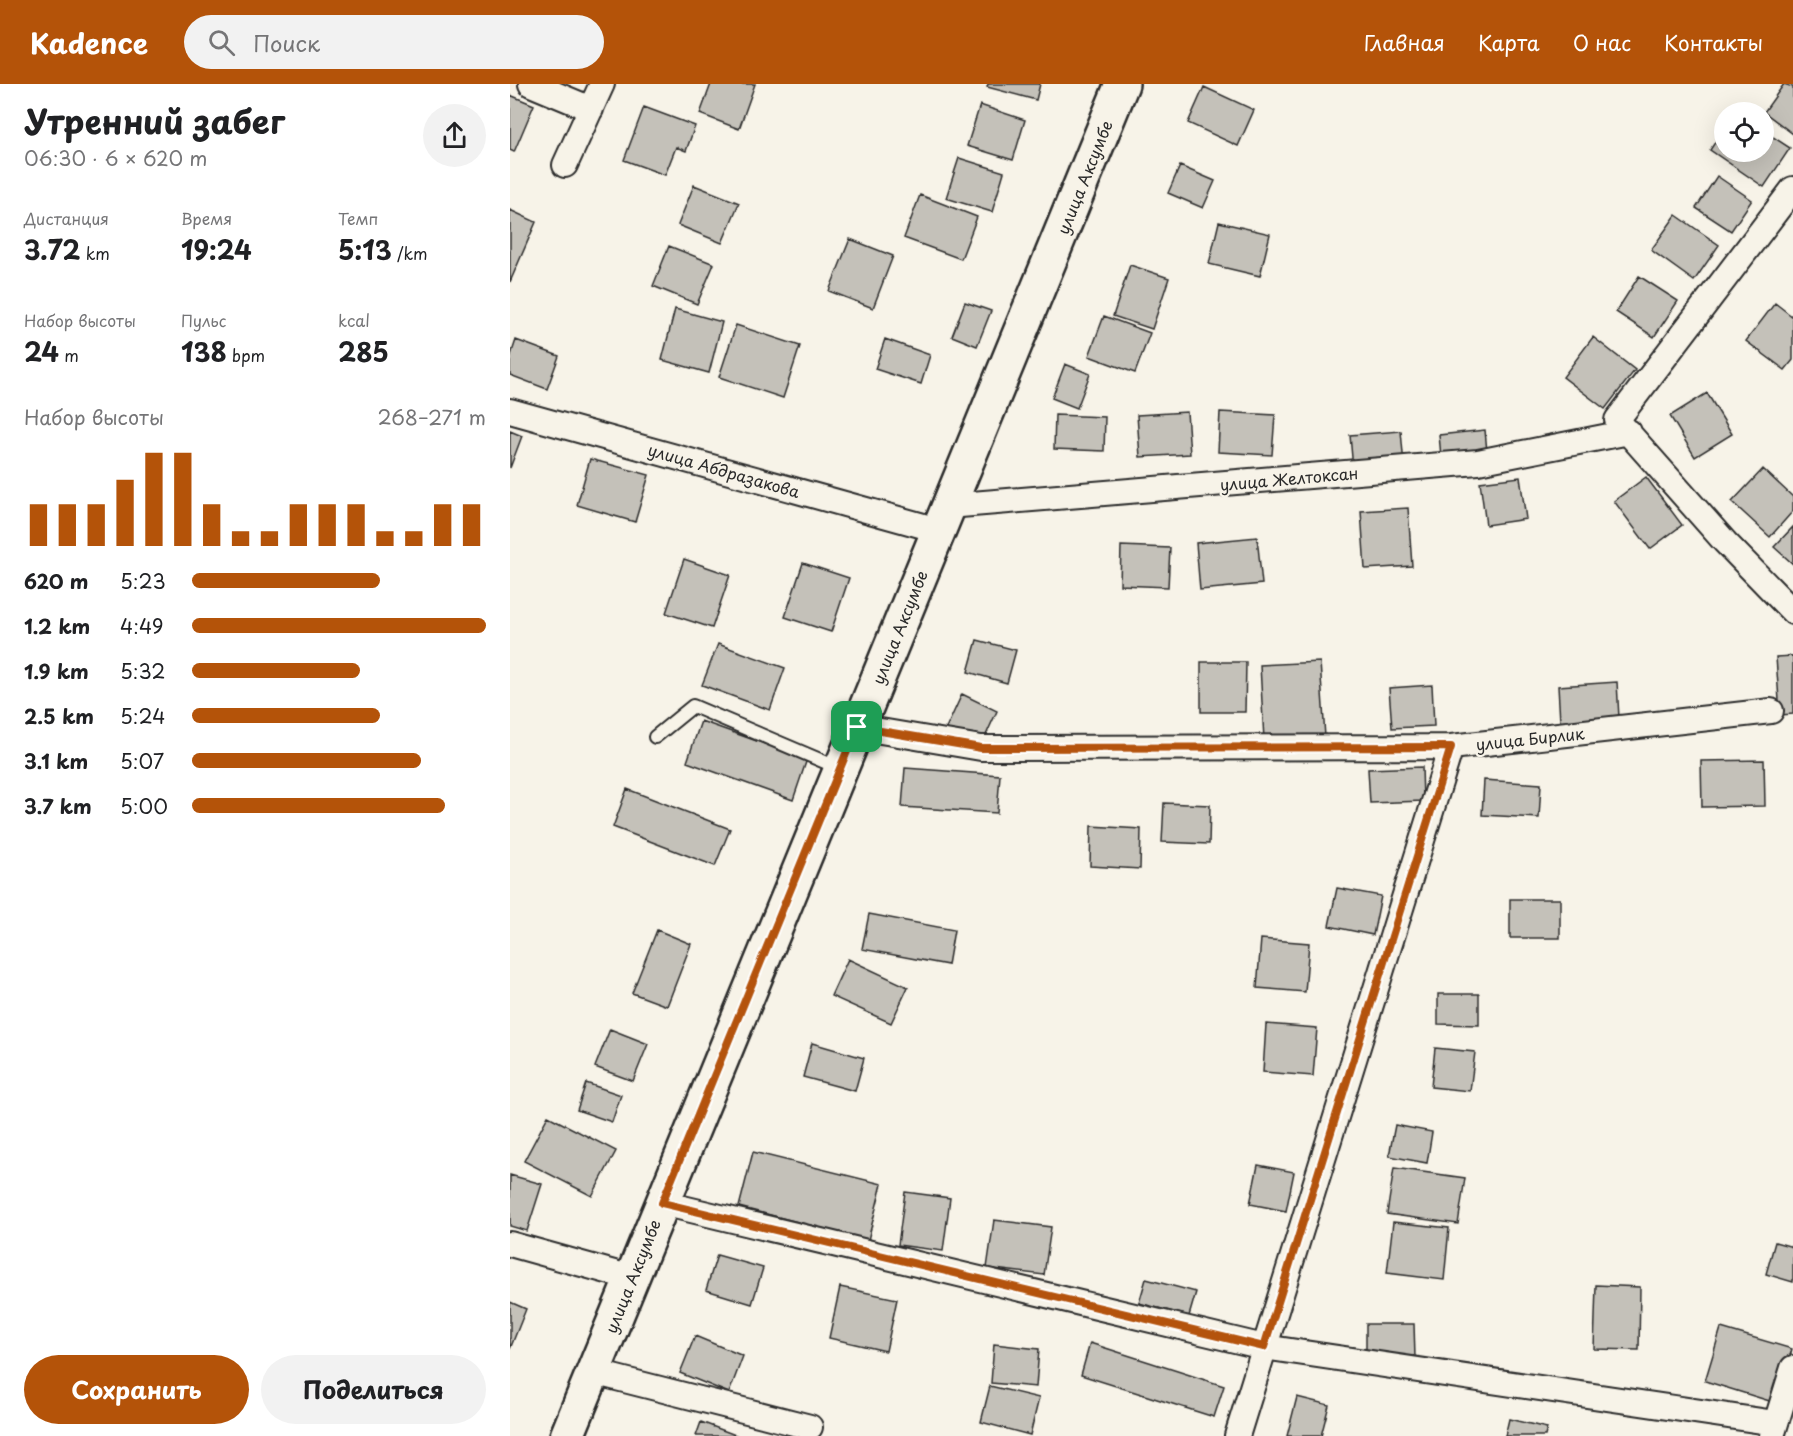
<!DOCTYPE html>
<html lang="ru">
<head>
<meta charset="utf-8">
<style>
	body { margin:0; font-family:"Playpen Sans",sans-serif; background:#f2f2f2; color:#202124; height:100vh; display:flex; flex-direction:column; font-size:22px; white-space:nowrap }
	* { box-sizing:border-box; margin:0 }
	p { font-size:20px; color:#757577 }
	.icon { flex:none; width:33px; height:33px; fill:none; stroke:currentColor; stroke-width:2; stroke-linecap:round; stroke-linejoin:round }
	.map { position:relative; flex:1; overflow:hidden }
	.panel { display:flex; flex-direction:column; background:#fff; width:510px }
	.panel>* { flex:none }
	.tools { position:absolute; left:1204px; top:18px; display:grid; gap:12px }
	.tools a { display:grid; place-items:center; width:60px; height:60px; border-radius:50%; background:#fff; box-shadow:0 6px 24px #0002; font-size:30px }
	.pin { position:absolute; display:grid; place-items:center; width:51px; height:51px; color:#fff; margin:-26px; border-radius:12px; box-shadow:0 3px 9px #0006 }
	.round { display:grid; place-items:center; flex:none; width:63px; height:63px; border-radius:32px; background:#f2f2f2 }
	.summary { display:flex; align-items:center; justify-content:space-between; height:102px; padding:0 24px }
	h1 { font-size:33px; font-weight:700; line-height:45px }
	.metrics { display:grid; grid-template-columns:repeat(3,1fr); gap:9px; height:102px; padding:6px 24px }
	.metrics div { display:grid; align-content:center }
	.metrics b { font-size:26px; font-weight:700 }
	.metrics small { font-size:16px; font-weight:400 }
	.metrics p { font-size:16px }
	.chart { height:168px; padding:12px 24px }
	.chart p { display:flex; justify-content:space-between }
	.chart svg { width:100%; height:108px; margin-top:6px; stroke:#b45309; stroke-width:6 }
	.button { display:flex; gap:12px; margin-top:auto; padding:12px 24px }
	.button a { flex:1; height:69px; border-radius:36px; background:#b45309; color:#fff; font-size:24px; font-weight:700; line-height:69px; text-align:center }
	.button a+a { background:#f2f2f2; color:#202124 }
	ul { padding:0 24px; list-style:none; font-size:20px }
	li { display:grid; grid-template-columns:96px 72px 1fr; align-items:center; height:45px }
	li i { height:15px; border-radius:8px; background:#b45309 }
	header { display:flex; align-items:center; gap:36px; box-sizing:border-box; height:84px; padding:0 30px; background:#b45309; color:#fff }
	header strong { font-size:28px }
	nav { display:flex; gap:33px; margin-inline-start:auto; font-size:21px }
	.search { width:420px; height:54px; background:#f2f2f2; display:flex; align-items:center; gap:15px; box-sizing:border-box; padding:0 21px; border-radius:33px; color:#757577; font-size:22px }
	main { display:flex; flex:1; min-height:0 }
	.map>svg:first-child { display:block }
	.building { fill:#c4c1b9; stroke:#2b2b2b; stroke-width:1.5 }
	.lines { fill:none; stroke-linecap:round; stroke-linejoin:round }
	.service-casing { stroke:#2b2b2b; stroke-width:16 }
	.minor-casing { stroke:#2b2b2b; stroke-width:28 }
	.secondary-casing { stroke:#2b2b2b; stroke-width:38 }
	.service { stroke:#f7f3e8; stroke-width:12 }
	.minor { stroke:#f7f3e8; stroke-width:24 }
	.secondary { stroke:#f7f3e8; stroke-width:33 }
	.route-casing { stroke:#fff; stroke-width:12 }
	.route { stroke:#b45309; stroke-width:8 }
	.labels { text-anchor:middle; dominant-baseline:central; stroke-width:4.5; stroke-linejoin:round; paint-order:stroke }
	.street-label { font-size:16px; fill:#2b2b2b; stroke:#f7f3e8 }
</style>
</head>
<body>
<header>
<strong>Kadence</strong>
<div class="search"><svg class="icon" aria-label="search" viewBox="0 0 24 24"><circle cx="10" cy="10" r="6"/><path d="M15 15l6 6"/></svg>Поиск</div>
<nav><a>Главная</a><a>Карта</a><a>О нас</a><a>Контакты</a></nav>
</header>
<main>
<section class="panel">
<div class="summary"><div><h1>Утренний забег</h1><p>06:30 · 6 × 620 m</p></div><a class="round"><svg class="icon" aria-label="share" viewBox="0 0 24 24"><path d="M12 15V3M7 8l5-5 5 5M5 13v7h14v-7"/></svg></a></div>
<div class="metrics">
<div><p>Дистанция</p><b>3.72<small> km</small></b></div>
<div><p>Время</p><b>19:24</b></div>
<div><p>Темп</p><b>5:13<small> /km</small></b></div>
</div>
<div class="metrics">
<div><p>Набор высоты</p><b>24<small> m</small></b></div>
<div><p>Пульс</p><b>138<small> bpm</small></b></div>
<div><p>kcal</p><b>285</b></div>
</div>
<div class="chart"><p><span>Набор высоты</span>268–271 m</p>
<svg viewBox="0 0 160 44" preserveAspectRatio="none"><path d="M5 44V27M15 44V27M25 44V27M35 44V17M45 44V6M55 44V6M65 44V27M75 44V38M85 44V38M95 44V27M105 44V27M115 44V27M125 44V38M135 44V38M145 44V27M155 44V27"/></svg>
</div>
<ul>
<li><b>620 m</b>5:23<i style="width:64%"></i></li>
<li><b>1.2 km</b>4:49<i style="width:100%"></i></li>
<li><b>1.9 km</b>5:32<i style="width:57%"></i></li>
<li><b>2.5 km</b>5:24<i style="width:64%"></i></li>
<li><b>3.1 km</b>5:07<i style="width:78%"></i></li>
<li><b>3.7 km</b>5:00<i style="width:86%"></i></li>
</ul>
<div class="button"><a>Сохранить</a><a>Поделиться</a></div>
</section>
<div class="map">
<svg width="1283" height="1352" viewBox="0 0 1283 1352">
	<rect width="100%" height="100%" fill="#f7f3e8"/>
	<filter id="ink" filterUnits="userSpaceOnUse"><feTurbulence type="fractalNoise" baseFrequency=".0167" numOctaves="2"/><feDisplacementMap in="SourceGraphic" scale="12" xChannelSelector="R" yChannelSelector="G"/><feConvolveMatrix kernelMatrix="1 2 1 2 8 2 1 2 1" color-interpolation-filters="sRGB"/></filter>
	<g filter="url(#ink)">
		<path class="building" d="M201,0H245L229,45L190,30Z
			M478,0H530L526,16L477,3Z
			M1274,0L1283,3V50L1254,28Z
			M694,3L744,26L728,62L678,39Z
			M0,11L24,21L4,68L0,66Z
			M470,21L515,36L503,76L457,62Z
			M134,23L185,42L176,67L166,63L155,91L114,76Z
			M1215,43V68H1254V47L1280,64L1254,103L1200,66Z
			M449,74L494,88L482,128L436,114Z
			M670,82L705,97L693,124L658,109Z
			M1207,92L1242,116L1221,147L1186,124Z
			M184,101L229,119L212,159L168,141Z
			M410,111L467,133L451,175L394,154Z
			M0,126L26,138L0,198Z
			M1166,131L1209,161L1184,197L1141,166Z
			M709,138L760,150L750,192L699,180Z
			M340,155L383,172L363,224L319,207Z
			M159,162L204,180L187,220L143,202Z
			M620,181L659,194L642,245L603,232Z
			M1129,192L1168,217L1144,253L1106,228Z
			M455,218L481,227L467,262L442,252Z
			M1265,219L1283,233V276L1275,286L1236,257Z
			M165,225L212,238L199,289L152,276Z
			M594,232L640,249L625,289L579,272Z
			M226,241L290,262L273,314L209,293Z
			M1083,253L1125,286L1095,325L1053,293Z
			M375,255L420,271L411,300L365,285Z
			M6,256L49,272L37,305L0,291V274Z
			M555,280L580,290L567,324L542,314Z
			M1197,309L1222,350L1185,373L1160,332Z
			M677,328L680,370L630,373L627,331Z
			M710,328L765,331L762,371L708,368Z
			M545,331L595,333L594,367L544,365Z
			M975,346L978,379L932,383L929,351Z
			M0,347L12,352L0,384Z
			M891,347L894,381L843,385L840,351Z
			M80,375L139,391L125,438L67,421Z
			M1253,385L1283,413V427L1260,453L1222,418Z
			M1010,393L1016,435L976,441L970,398Z
			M1136,393L1172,441L1140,465L1104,417Z
			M898,424L902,482L855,485L851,427Z
			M1283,443V480L1264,463Z
			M747,453L752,500L690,506L686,459Z
			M611,462L660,464L658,503L610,501Z
			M174,475L220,491L202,544L156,529Z
			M293,479L339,494L321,548L275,533Z
			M467,556L506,566L497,599L458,588Z
			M208,560L275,584L260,626L192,601Z
			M1283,572V630L1270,631L1266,573Z
			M691,578H736L735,628H691Z
			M810,578L815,653L754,656L750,581Z
			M1107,598L1109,634L1050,638L1048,602Z
			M922,601L924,642L882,644L879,604Z
			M452,610L487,627L471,662L436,645Z
			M191,637L297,675L283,716L177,678Z
			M1254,676L1255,722L1192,723L1191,677Z
			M912,683L913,717L860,719L858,685Z
			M395,684L490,691L487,729L392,723Z
			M974,696L1031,700L1029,734L972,731Z
			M117,705L220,745L205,782L103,743Z
			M654,719L700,721L699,760L652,758Z
			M581,742L631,745L630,785L580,782Z
			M827,804L871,812L863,851L819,842Z
			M1000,815H1050V854H1000Z
			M359,830L444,846L438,881L352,865Z
			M147,846L181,860L157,922L122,909Z
			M751,855L799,859L795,908L747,904Z
			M338,875L398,903L381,939L321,912Z
			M928,910H969V941L928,940Z
			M756,940L807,944L803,992L753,988Z
			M100,945L138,960L123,997L85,983Z
			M302,959L354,974L345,1007L293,993Z
			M925,964L965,968L960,1007L921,1003Z
			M76,999L111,1011L102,1038L67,1026Z
			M38,1032L106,1067L82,1112L14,1077Z
			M885,1041L922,1048L917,1079L879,1072Z
			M243,1068L372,1100L358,1156L229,1123Z
			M748,1081L784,1088L776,1127L740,1120Z
			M884,1084L955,1094L948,1140L877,1130Z
			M0,1091L32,1100L17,1147L0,1142Z
			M395,1108L440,1114L433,1167L388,1161Z
			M484,1136L541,1143L534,1191L477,1184Z
			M883,1138L939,1144L934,1196L877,1189Z
			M1265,1158L1283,1163V1198L1256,1190Z
			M207,1171L253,1184L242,1220L196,1206Z
			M636,1195L686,1208L679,1232L629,1219Z
			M1086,1201L1130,1203L1129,1266L1084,1265Z
			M330,1203L387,1215L376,1267L319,1254Z
			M0,1218L16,1225L0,1265Z
			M856,1240H904L905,1274L856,1275Z
			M1211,1244L1282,1265L1266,1319L1195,1297Z
			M185,1252L233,1272L219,1309L170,1289Z
			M580,1259L714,1302L704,1333L571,1291Z
			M484,1260L529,1265L526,1303L481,1299Z
			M480,1302L529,1314L520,1351L471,1338Z
			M787,1313L819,1321L811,1352H777Z
			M999,1335L1037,1344L1035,1352H995Z
			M191,1338L228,1352H186Z"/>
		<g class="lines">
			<g class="service-casing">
				<path id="service" d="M145,653L183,622L329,684"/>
			</g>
			<g class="minor-casing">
				<path id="minor" d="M21,0L81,25
					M55,81L92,0
					M1283,105L1107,336L1215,458L1283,528
					M0,327L428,446
					M438,422L968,378L1119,348
					M347,643L471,664L941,663L1261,627
					M152,1119L754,1263L1265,1339
					M0,1160L122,1194
					M83,1288L300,1343
					M727,1352L941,663
					M1262,1352L1283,1284"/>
			</g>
			<g class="secondary-casing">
				<path id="secondary" d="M57,1352L612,0"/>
			</g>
			<use href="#service" class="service"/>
			<use href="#minor" class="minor"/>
			<use href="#secondary" class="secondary"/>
		</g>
	</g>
	<g class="lines" filter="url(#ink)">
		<g class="route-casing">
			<path id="route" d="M347,643L471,664L941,663L754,1263L152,1119Z"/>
		</g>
		<use href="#route" class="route"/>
	</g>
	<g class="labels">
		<g class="street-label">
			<text transform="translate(574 93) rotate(-68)">улица Аксумбе</text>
			<text transform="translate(214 386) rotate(16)">улица Абдразакова</text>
			<text transform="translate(779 394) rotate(-5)">улица Желтоксан</text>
			<text transform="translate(389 543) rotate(-68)">улица Аксумбе</text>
			<text transform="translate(1020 654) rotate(-6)">улица Бирлик</text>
			<text transform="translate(122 1192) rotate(-68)">улица Аксумбе</text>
		</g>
	</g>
</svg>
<div class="tools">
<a><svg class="icon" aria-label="locate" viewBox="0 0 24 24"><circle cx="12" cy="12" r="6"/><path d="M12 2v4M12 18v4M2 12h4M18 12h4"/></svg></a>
</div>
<div class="pin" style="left:347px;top:643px;background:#1e9e55"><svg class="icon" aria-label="arrive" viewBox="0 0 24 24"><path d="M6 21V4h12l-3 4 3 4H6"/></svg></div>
</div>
</main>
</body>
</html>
